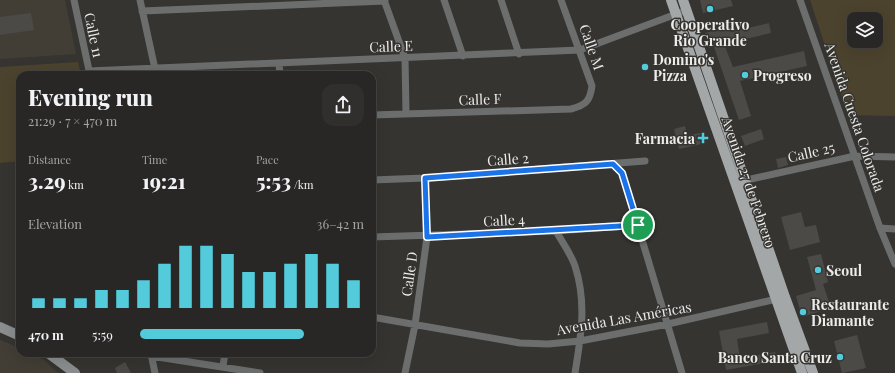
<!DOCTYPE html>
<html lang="en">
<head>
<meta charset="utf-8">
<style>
	body { margin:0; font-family:"Playfair Display",serif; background:#302f2d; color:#f1f3f6; height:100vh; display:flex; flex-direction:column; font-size:15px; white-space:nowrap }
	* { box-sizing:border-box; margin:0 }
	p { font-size:13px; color:#a5a5a7 }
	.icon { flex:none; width:22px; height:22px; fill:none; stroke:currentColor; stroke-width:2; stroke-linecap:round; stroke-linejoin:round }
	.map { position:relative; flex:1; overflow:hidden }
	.details { position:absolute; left:16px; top:71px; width:360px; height:286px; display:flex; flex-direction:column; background:#282725; border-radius:12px; box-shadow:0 4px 16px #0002,0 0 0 1px #444442 }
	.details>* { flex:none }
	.buttons { position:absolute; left:847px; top:12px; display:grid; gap:8px }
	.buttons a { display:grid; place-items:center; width:36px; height:36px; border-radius:8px; background:#282725; box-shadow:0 4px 16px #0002,0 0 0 1px #444442; font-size:20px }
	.pin { position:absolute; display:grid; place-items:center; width:34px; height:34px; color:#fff; margin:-17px; border:2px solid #fff; border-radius:50%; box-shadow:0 1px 4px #0007 }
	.round { display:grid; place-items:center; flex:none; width:42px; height:42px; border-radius:12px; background:#302f2d }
	.head { display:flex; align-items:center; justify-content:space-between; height:68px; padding:0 12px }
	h1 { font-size:22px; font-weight:800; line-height:30px }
	.figures { display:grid; grid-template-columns:repeat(3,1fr); gap:6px; height:68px; padding:4px 12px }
	.figures div { display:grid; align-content:center }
	.figures b { font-size:20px; font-weight:800 }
	.figures small { font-size:11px; font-weight:400 }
	.figures p { font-size:11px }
	.chart { height:112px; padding:8px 12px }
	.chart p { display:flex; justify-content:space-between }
	.chart svg { width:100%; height:72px; margin-top:4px; stroke:#53cbdb; stroke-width:6 }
	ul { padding:0 12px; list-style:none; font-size:13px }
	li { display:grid; grid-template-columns:64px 48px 1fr; align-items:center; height:30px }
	li i { height:10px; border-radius:5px; background:#53cbdb }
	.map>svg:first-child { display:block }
	.built { fill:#423e36 }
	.green { fill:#4c432e; fill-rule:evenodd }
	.building { fill:#4b4a47 }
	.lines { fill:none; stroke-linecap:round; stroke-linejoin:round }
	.street { stroke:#6c6e6e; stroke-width:7 }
	.secondary { stroke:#8b8e8f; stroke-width:10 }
	.primary { stroke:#a3a7a7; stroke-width:10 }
	.route-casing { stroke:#fff; stroke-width:8 }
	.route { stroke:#1a73e8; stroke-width:5 }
	.poi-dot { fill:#53cbdb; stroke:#353431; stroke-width:1.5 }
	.labels { text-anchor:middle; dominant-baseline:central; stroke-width:3; stroke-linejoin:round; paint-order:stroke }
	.poi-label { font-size:14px; font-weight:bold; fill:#edecea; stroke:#353431; text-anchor:start }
	.street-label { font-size:14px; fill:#edecea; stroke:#353431 }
</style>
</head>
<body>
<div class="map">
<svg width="895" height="373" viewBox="0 0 895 373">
	<rect width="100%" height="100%" fill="#353431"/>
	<path class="built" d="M0,0H65L76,54L0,59Z
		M0,340L20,348V353H30L44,360L58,373H0Z"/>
	<path class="green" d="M810,0H895V116L848,115ZM854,19H876V41H854Z
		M78,62L81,75H20V161L0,163V67Z"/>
	<path class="building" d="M700,0H731L733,6L703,13Z
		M31,13L34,30L0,35V17Z
		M769,23L771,33L724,44L733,67L804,51L807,66L740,81L751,116L739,120L714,47L708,48L705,33L730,27L731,32Z
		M685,126L687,136L703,132L706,143L679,149L674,129Z
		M761,129L764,139L745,146L741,136Z
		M786,157L788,165L778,168L776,159Z
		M801,212L805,227L816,225L820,242L790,250L781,217Z
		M821,254L828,282L823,284L831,308L802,317L796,296L816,290L807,257Z
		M767,322L769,333L737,339L740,358L775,352L777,361L726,370L719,331Z
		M857,335L866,368L842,373L834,341Z
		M125,362L131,373H117L115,368Z"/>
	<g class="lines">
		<path class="street" d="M74,0L90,75
			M140,0L155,69
			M384,0L405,58L406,114
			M444,0L463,56
			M501,0L519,54
			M800,0L880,228L895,264
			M142,11L385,1
			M279,63L280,75
			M89,71L580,50L687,10
			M372,115L571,109C586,105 590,101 592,86L561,0
			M613,164L622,173L682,373
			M372,180L425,178L645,161
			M742,181L855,156L895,157
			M880,228L895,229
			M556,231C562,242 571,254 575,266C587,303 581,336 575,373
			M372,237L556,231L638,225
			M372,317L520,343L548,344L580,341L668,324L781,298
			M151,354L155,373
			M151,356L260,373
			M223,366L225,353
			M405,373L415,325L427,237L425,178"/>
		<path class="secondary" d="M0,327L20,336
			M48,353L75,373"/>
		<path class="primary" d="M671,0L802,373
			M683,0L785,297L813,373"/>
	</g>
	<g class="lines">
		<g class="route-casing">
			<path id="route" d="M613,164L622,173L638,225L427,237L425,178Z"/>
		</g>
		<use href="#route" class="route"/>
	</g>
	<g class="poi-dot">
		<circle cx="710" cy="9" r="4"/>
		<circle cx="645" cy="67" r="4"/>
		<circle cx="745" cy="75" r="4"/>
		<path d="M701 132h4v4h4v4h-4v4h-4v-4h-4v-4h4z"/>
		<circle cx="818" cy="270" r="4"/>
		<circle cx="803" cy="312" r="4"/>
		<circle cx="840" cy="357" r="4"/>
	</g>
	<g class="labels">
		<g class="poi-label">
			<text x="710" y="24" text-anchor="middle">Cooperativo<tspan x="710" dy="16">Rio Grande</tspan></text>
			<text x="653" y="59">Domino's<tspan x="653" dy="16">Pizza</tspan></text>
			<text x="753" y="75">Progreso</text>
			<text x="695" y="138" text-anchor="end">Farmacia</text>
			<text x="826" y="270">Seoul</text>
			<text x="811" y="304">Restaurante<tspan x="811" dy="16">Diamante</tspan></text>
			<text x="832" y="357" text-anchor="end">Banco Santa Cruz</text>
		</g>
		<g class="street-label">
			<text transform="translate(94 35) rotate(78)">Calle 11</text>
			<text transform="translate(391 46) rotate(-2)">Calle E</text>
			<text transform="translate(592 47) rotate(71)">Calle M</text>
			<text transform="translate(480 99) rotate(-2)">Calle F</text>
			<text transform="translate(855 117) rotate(71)">Avenida Cuesta Colorada</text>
			<text transform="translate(811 152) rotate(-13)">Calle 25</text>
			<text transform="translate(508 159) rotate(-4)">Calle 2</text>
			<text transform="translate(749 182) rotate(71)">Avenida 27 de Febrero</text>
			<text transform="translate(504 220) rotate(-3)">Calle 4</text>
			<text transform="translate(409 274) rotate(-82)">Calle D</text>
			<text transform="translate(624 318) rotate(-10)">Avenida Las Américas</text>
		</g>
	</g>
</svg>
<div class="buttons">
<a><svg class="icon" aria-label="layers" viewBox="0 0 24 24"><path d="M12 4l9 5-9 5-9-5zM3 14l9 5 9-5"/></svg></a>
</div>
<div class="pin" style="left:638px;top:225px;background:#1e9e55"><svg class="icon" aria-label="arrive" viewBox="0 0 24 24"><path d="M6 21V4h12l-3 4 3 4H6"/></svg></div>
<section class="details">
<div class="head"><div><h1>Evening run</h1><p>21:29 · 7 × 470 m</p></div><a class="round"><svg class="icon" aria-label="share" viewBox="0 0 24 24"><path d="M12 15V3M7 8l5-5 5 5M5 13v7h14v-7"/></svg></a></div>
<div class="figures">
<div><p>Distance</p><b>3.29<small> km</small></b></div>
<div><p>Time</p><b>19:21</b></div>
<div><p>Pace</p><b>5:53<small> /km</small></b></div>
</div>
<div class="chart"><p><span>Elevation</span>36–42 m</p>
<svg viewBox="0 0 160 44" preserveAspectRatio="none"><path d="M5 44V38M15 44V38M25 44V38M35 44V33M45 44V33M55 44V27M65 44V17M75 44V6M85 44V6M95 44V11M105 44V22M115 44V22M125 44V17M135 44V11M145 44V17M155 44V27"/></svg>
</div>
<ul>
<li><b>470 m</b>5:59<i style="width:73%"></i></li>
</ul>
</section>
</div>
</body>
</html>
